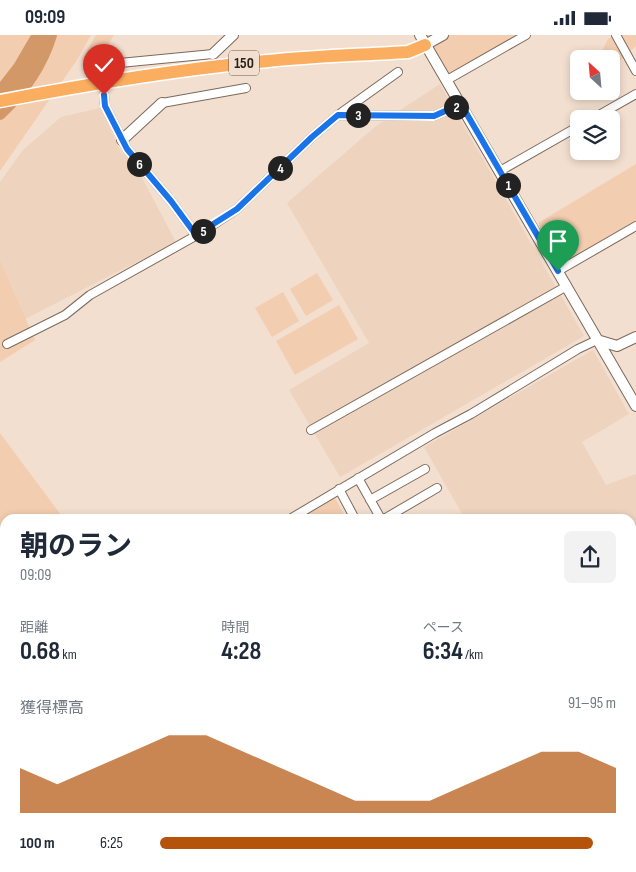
<!DOCTYPE html>
<html lang="ja">
<head>
<meta charset="utf-8">
<style>
	body { margin:0; font-family:"Sofia Sans Condensed","Noto Sans JP",sans-serif; background:#f2f2f3; color:#1f2937; height:100vh; display:flex; flex-direction:column; font-size:19px; white-space:nowrap }
	* { box-sizing:border-box; margin:0 }
	p { font-size:16px; color:#747a83 }
	.icon { flex:none; width:28px; height:28px; fill:none; stroke:currentColor; stroke-width:2; stroke-linecap:round; stroke-linejoin:round }
	.map { position:relative; flex:1; overflow:hidden }
	.panel { position:absolute; left:0px; top:479px; width:636px; height:359px; display:flex; flex-direction:column; background:#fff; border-radius:15px 15px 0 0; box-shadow:0 2px 8px #0003 }
	.panel>* { flex:none }
	.needle { width:32px; rotate:334deg }
	.controls { position:absolute; left:570px; top:15px; display:grid; gap:10px }
	.controls a { display:grid; place-items:center; width:50px; height:50px; border-radius:8px; background:#fff; box-shadow:0 2px 8px #0003; font-size:25px }
	.pin { position:absolute; display:grid; place-items:center; width:42px; height:42px; color:#fff; margin:-51px -21px; border-radius:50% 50% 50% 0; rotate:-45deg; box-shadow:0 0 5px #0007 }
	.pin .icon { rotate:45deg }
	.km { position:absolute; width:25px; height:25px; margin:-12px; border-radius:50%; background:#222; color:#fff; font-size:14px; line-height:25px; text-align:center }
	.round { display:grid; place-items:center; flex:none; width:52px; height:52px; border-radius:8px; background:#f2f2f3 }
	.summary { display:flex; align-items:center; justify-content:space-between; height:85px; padding:0 20px }
	h1 { font-size:28px; font-weight:700; line-height:38px }
	.stats { display:grid; grid-template-columns:repeat(3,1fr); gap:8px; height:85px; padding:5px 20px }
	.stats div { display:grid; align-content:center }
	.stats b { font-size:25px; font-weight:700 }
	.stats small { font-size:14px; font-weight:400 }
	.stats p { font-size:14px }
	.chart { height:140px; padding:10px 20px }
	.chart p { display:flex; justify-content:space-between }
	.chart svg { width:100%; height:90px; margin-top:5px; fill:#b45309; opacity:.7 }
	ul { padding:0 20px; list-style:none; font-size:16px }
	li { display:grid; grid-template-columns:80px 60px 1fr; align-items:center; height:38px }
	li i { height:12px; border-radius:6px; background:#b45309 }
	.status { display:flex; justify-content:space-between; align-items:center; height:35px; padding:0 25px; background:#fff; direction:ltr }
	.status svg { height:14px; fill:currentColor }
	.map>svg:first-child { display:block }
	.built { fill:#eed3be }
	.green { fill:#f3cdb0 }
	.water { fill:#d39867 }
	.lines { fill:none; stroke-linecap:round; stroke-linejoin:round }
	.river { stroke:#d39867; stroke-width:12 }
	.minor-casing { stroke:#7c6a5c; stroke-width:10 }
	.tertiary-casing { stroke:#7c6a5c; stroke-width:12 }
	.trunk-casing { stroke:#fff; stroke-width:15 }
	.minor { stroke:#fff; stroke-width:8 }
	.tertiary { stroke:#fff; stroke-width:10 }
	.trunk { stroke:#fcae60; stroke-width:12 }
	.route-casing { stroke:#fff; stroke-width:10 }
	.route { stroke:#1a73e8; stroke-width:6 }
	.labels { text-anchor:middle; dominant-baseline:central; stroke-width:4; stroke-linejoin:round; paint-order:stroke }
	.shield { fill:#f3dfcf; stroke:#665b52; stroke-width:1 }
	.shield-label { font-size:15px; font-weight:bold; fill:#29221c }
</style>
</head>
<body>
<div class="status"><b>09:09</b><svg viewBox="0 0 49 12"><path d="M0 12V9h3v3zM5 12V6h3v6zM10 12V3h3v9zM15 12V0h3v12zM26 1h20v11H26zM47 4h2v5h-2z"/></svg></div>
<div class="map">
<svg width="636" height="837" viewBox="0 0 636 837">
	<rect width="100%" height="100%" fill="#f3dfcf"/>
	<path class="built" d="M440,49L584,301L340,442L289,355L369,308L287,168L376,91Z
		M100,73L122,119L125,118L141,141L176,207L25,284L0,233V147L23,115L61,82Z
		M593,315L629,379L582,407L606,450L636,439V621L631,625V484H465L424,412Z"/>
	<path class="green" d="M0,0H91L77,25L0,136Z
		M96,0H114L99,25L86,34L82,24Z
		M420,0H523L447,45Z
		M615,0H636V11L617,28V35L615,37L611,30V24H605L601,18L608,4Z
		M636,129V187L563,233L538,188Z
		M0,226L35,305L0,327Z
		M317,238L333,265L306,281L290,254Z
		M283,257L299,286L272,302L255,273Z
		M339,270L358,304L295,340L276,306Z
		M0,398L64,484H5V832H325L328,837H0Z
		M332,458L344,479L336,484H290Z
		M636,630V793L631,797V634Z
		M636,800V837H591L596,833L631,832V804Z
		M364,832H589V833L584,837H358Z"/>
	<path class="water" d="M31,0H50L18,61L0,79V47L14,29Z"/>
	<g class="lines">
		<path class="river" d="M0,79C23,57 42,30 51,0"/>
		<g class="minor-casing">
			<path id="minor" d="M616,0L636,36
				M100,39L99,30L213,19
				M447,45L526,0
				M104,60L105,71L127,114L171,166L196,200
				M162,68L246,53
				M338,80L434,81L461,69
				M592,84L636,59
				M500,136L579,91
				M558,236L636,191
				M7,309L65,280L90,260L199,199L237,174L312,102L338,80L398,37
				M311,395L567,251
				M358,443L381,484
				M339,454L355,484
				M370,465L425,434
				M290,484L435,398L471,379L578,314L597,305
				M384,484L437,453
				M631,533L636,530
				M631,601L636,599
				M631,805L636,801
				M592,837L598,832"/>
		</g>
		<g class="tertiary-casing">
			<path id="tertiary" d="M420,0L636,371
				M425,10L443,0
				M213,19L233,0
				M122,105L162,68
				M597,305L617,311L636,302"/>
		</g>
		<g class="trunk-casing">
			<path id="trunk" d="M0,66C89,49 178,34 268,26C314,21 361,20 408,17L425,10"/>
		</g>
		<use href="#minor" class="minor"/>
		<use href="#tertiary" class="tertiary"/>
		<use href="#trunk" class="trunk"/>
	</g>
	<g class="lines">
		<g class="route-casing">
			<path id="route" d="M104,60L105,71L127,114L171,166L196,200L237,174L312,102L338,80L434,81L461,69L558,236"/>
		</g>
		<use href="#route" class="route"/>
	</g>
	<g class="labels">
		<rect class="shield" x="229" y="15.5" width="30" height="25" rx="4"/>
		<g class="shield-label">
			<text x="244" y="28">150</text>
		</g>
	</g>
</svg>
<div class="controls">
<a><svg class="needle" viewBox="-14 -14 28 28"><path d="M0-13l5 13h-10z" fill="#e53935"/><path d="M0 13l5-13h-10z" fill="#747a83"/></svg></a>
<a><svg class="icon" aria-label="layers" viewBox="0 0 24 24"><path d="M12 4l9 5-9 5-9-5zM3 14l9 5 9-5"/></svg></a>
</div>
<div class="pin" style="left:558px;top:236px;background:#1e9e55"><svg class="icon" aria-label="arrive" viewBox="0 0 24 24"><path d="M6 21V4h12l-3 4 3 4H6"/></svg></div>
<div class="pin" style="left:104px;top:60px;background:#d93025"><svg class="icon" aria-label="check" viewBox="0 0 24 24"><path d="M5 12l5 5 9-10"/></svg></div>
<b class="km" style="left:508px;top:150px">1</b>
<b class="km" style="left:456px;top:72px">2</b>
<b class="km" style="left:358px;top:80px">3</b>
<b class="km" style="left:280px;top:133px">4</b>
<b class="km" style="left:203px;top:196px">5</b>
<b class="km" style="left:139px;top:129px">6</b>
<section class="panel">
<div class="summary"><div><h1>朝のラン</h1><p>09:09</p></div><a class="round"><svg class="icon" aria-label="share" viewBox="0 0 24 24"><path d="M12 15V3M7 8l5-5 5 5M5 13v7h14v-7"/></svg></a></div>
<div class="stats">
<div><p>距離</p><b>0.68<small> km</small></b></div>
<div><p>時間</p><b>4:28</b></div>
<div><p>ペース</p><b>6:34<small> /km</small></b></div>
</div>
<div class="chart"><p><span>獲得標高</span>91–95 m</p>
<svg viewBox="0 0 160 44" preserveAspectRatio="none"><path d="M0 44V22L10 30L20 22L30 14L40 6L50 6L60 14L70 22L80 30L90 38L100 38L110 38L120 30L130 22L140 14L150 14L160 22V44z"/></svg>
</div>
<ul>
<li><b>100 m</b>6:25<i style="width:95%"></i></li>
</ul>
</section>
</div>
</body>
</html>
